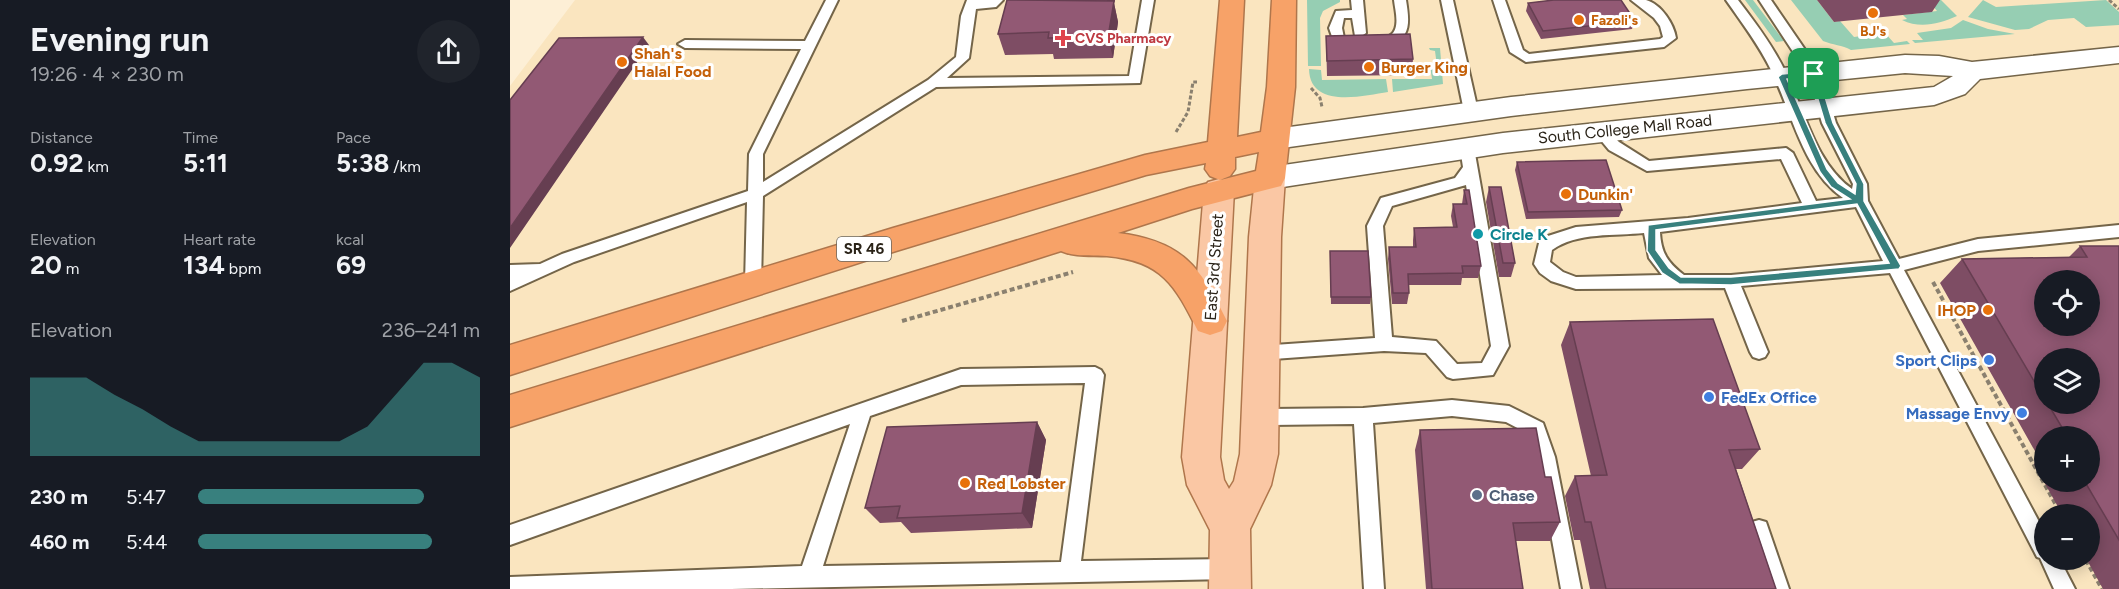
<!DOCTYPE html>
<html lang="en">
<head>
<meta charset="utf-8">
<style>
	body { margin:0; font-family:Figtree,sans-serif; background:#20242c; color:#f1f3f6; height:100vh; display:flex; flex-direction:column; font-size:22px; white-space:nowrap }
	* { box-sizing:border-box; margin:0 }
	p { font-size:20px; color:#9ea1a6 }
	.icon { flex:none; width:33px; height:33px; fill:none; stroke:currentColor; stroke-width:2; stroke-linecap:round; stroke-linejoin:round }
	.map { position:relative; flex:1; overflow:hidden }
	.panel { display:flex; flex-direction:column; background:#171b24; width:510px }
	.panel>* { flex:none }
	.fabs { position:absolute; left:1524px; top:270px; display:grid; gap:12px }
	.fabs a { display:grid; place-items:center; width:66px; height:66px; border-radius:50%; background:#171b24; box-shadow:0 3px 15px #0003; font-size:30px }
	.pin { position:absolute; display:grid; place-items:center; width:51px; height:51px; color:#fff; margin:-26px; border-radius:12px; box-shadow:0 3px 9px #0006 }
	.round { display:grid; place-items:center; flex:none; width:63px; height:63px; border-radius:32px; background:#20242c }
	.overview { display:flex; align-items:center; justify-content:space-between; height:102px; padding:0 30px }
	h1 { font-size:33px; font-weight:700; line-height:45px }
	.metrics { display:grid; grid-template-columns:repeat(3,1fr); gap:9px; height:102px; padding:6px 30px }
	.metrics div { display:grid; align-content:center }
	.metrics b { font-size:26px; font-weight:700 }
	.metrics small { font-size:16px; font-weight:400 }
	.metrics p { font-size:16px }
	.chart { height:168px; padding:12px 30px }
	.chart p { display:flex; justify-content:space-between }
	.chart svg { width:100%; height:108px; margin-top:6px; fill:#38807e; opacity:.7 }
	ul { padding:0 30px; list-style:none; font-size:20px }
	li { display:grid; grid-template-columns:96px 72px 1fr; align-items:center; height:45px }
	li i { height:15px; border-radius:8px; background:#38807e }
	main { display:flex; flex:1; min-height:0 }
	.map>svg:first-child { display:block }
	.built { fill:#fae5bf; fill-rule:evenodd }
	.green { fill:#96ceb3 }
	.lines { fill:none; stroke-linecap:round; stroke-linejoin:round }
	.lane-casing { stroke:#746549; stroke-width:4 }
	.secondary-casing { stroke:#746549; stroke-width:3 }
	.primary-casing { stroke:#af764c; stroke-width:3 }
	.highway-casing { stroke:#af764c; stroke-width:3 }
	.path-far1 { stroke:#8a806f; stroke-width:3; stroke-dasharray:4 2; stroke-linecap:butt }
	.path { stroke:#8a806f; stroke-width:4; stroke-dasharray:5 3; stroke-linecap:butt }
	.lane { fill:#fff; fill-rule:evenodd }
	.secondary { fill:#fff; fill-rule:evenodd }
	.primary { fill:#fac7a4; fill-rule:evenodd }
	.highway { fill:#f7a268; fill-rule:evenodd }
	.wall { fill:#7e4d64; fill-rule:evenodd }
	.shaded-wall { fill:#663e51 }
	.building { fill:#925974; stroke:#663e51; stroke-width:1.5; fill-rule:evenodd }
	.route { fill:#38807e; stroke:#fff; stroke-width:1.5; fill-rule:evenodd }
	.food-dot { fill:#e8710a; stroke:#fff; stroke-width:2 }
	.health-dot { fill:#e0444e; stroke:#fff; stroke-width:2 }
	.culture-dot { fill:#0f9aa8; stroke:#fff; stroke-width:2 }
	.shop-dot { fill:#3f7fe0; stroke:#fff; stroke-width:2 }
	.service-dot { fill:#5c6f8a; stroke:#fff; stroke-width:2 }
	.labels { text-anchor:middle; dominant-baseline:central; stroke-width:6; stroke-linejoin:round; paint-order:stroke }
	.far-food-label { font-size:14px; font-weight:bold; fill:#c56008; stroke:#fff; text-anchor:start }
	.far-health-label { font-size:14px; font-weight:bold; fill:#be3a42; stroke:#fff; text-anchor:start }
	.shield { fill:#fff; stroke:#6a655d; stroke-width:1.5 }
	.shield-label { font-size:15px; font-weight:bold; fill:#2a2318 }
	.food-label { font-size:16px; font-weight:bold; fill:#c56008; stroke:#fff; text-anchor:start }
	.street-label { font-size:16px; fill:#2a2318; stroke:#fff }
	.culture-label { font-size:16px; font-weight:bold; fill:#0d838f; stroke:#fff; text-anchor:start }
	.shop-label { font-size:16px; font-weight:bold; fill:#366cbe; stroke:#fff; text-anchor:end }
	.service-label { font-size:16px; font-weight:bold; fill:#4e5e75; stroke:#fff; text-anchor:start }
</style>
</head>
<body>
<main>
<section class="panel">
<div class="overview"><div><h1>Evening run</h1><p>19:26 · 4 × 230 m</p></div><a class="round"><svg class="icon" aria-label="share" viewBox="0 0 24 24"><path d="M12 15V3M7 8l5-5 5 5M5 13v7h14v-7"/></svg></a></div>
<div class="metrics">
<div><p>Distance</p><b>0.92<small> km</small></b></div>
<div><p>Time</p><b>5:11</b></div>
<div><p>Pace</p><b>5:38<small> /km</small></b></div>
</div>
<div class="metrics">
<div><p>Elevation</p><b>20<small> m</small></b></div>
<div><p>Heart rate</p><b>134<small> bpm</small></b></div>
<div><p>kcal</p><b>69</b></div>
</div>
<div class="chart"><p><span>Elevation</span>236–241 m</p>
<svg viewBox="0 0 160 44" preserveAspectRatio="none"><path d="M0 44V12L10 12L20 12L30 19L40 25L50 32L60 38L70 38L80 38L90 38L100 38L110 38L120 32L130 19L140 6L150 6L160 12V44z"/></svg>
</div>
<ul>
<li><b>230 m</b>5:47<i style="width:80%"></i></li>
<li><b>460 m</b>5:44<i style="width:83%"></i></li>
</ul>
</section>
<div class="map">
<svg width="1609" height="589" viewBox="0 0 1609 589">
	<rect width="100%" height="100%" fill="#fdefd6"/>
	<path class="built" d="M65,0H1609V589H0V86ZM1534,280H1580V326H1534ZM1534,358H1580V404H1534ZM1534,436H1580V482H1534ZM1534,514H1580V560H1534Z"/>
	<path class="green" d="M797,0H830V2L813,11L810,18L811,66H798Z
		M1235,0H1243L1274,41L1266,42Z
		M1281,0H1307L1324,22L1330,21L1344,37L1375,33L1384,43L1397,41L1400,44L1341,50C1332,45 1323,45 1313,41Z
		M1418,0H1431L1447,16C1429,24 1410,29 1392,20L1397,19L1393,15L1427,11Z
		M1473,0L1486,7L1596,0L1609,12V25L1576,27L1564,18L1538,20L1519,29L1505,30L1458,17Z
		M1453,20L1478,29L1505,34L1405,43L1402,40H1413L1407,33L1441,28Z
		M919,48H930L933,84L883,92L882,79H922L920,66H927L925,51L920,50Z
		M799,69L811,70L812,80L876,79L878,92C852,96 800,109 799,69Z"/>
	<g class="lines">
		<g class="lane-casing">
			<path id="lane" d="M316,0H328L253,154V182L418,80L446,57L451,16L457,0H493L486,7L466,9L459,58L437,78L619,76L632,0H644L630,83L426,87L253,196L251,284L249,289L243,290L237,289L235,284L237,202L64,262L0,291V265L30,264L52,254L238,191L239,154L291,49L175,48L168,44L175,40L295,41Z
				M841,0H853L856,33L850,37L845,36L842,18H834L832,28L834,38L848,42L850,45L843,49L825,45L819,28L826,11L842,10Z
				M884,0H896C899,19 902,37 881,45C876,47 873,48 867,47L865,44C870,39 877,39 882,34C890,26 885,10 884,0Z
				M931,0H943L968,111L966,114L961,116L954,111Z
				M983,0H995L1013,50L1019,54L1150,39L1153,37L1150,26L1144,18L1121,0C1125,0 1132,0 1136,0C1151,4 1164,24 1166,38L1154,47L1016,62L1000,52Z
				M1216,0H1228C1245,22 1262,45 1274,69C1295,109 1304,162 1342,189L1343,184L1312,123L1297,73L1249,0H1261L1311,73L1326,123L1357,184L1358,201L1389,259L1468,239L1609,225V237L1468,251L1394,270L1534,531V560H1550L1565,589H1544L1530,558L1527,557L1380,273L1231,286L1258,352L1255,357L1249,359L1243,357L1240,352L1215,288L1066,289L1041,281L1030,273L1024,264L1029,243L1038,236L1066,227L1178,218L1292,203L1271,159L1137,171L1099,150L1084,132L1091,127L1096,129L1109,142L1139,161L1276,148L1283,153L1306,201L1333,198C1292,170 1282,112 1261,70C1249,45 1232,23 1216,0ZM1346,207L1373,261L1221,275H1174C1158,263 1151,253 1150,232ZM1134,233L1139,258L1152,275L1066,277L1053,272L1040,262L1042,250C1066,232 1106,236 1134,233Z
				M957,143L964,148L999,346L983,375L943,379L937,377L916,353L874,351L751,360L745,358L742,353L745,348L751,346L865,338L857,226L871,198L945,178L953,167L950,148ZM956,185L981,346L972,363L947,364L926,341L882,337L873,226L882,206Z
				M585,367L591,370L594,375L571,561L720,559L727,562L730,569L727,576L720,579L221,589H0V577L292,566L340,424L0,545V525L451,369ZM575,383L551,562L313,566L360,416L451,385Z
				M942,400L999,406L1033,423L1045,457L1071,589H1051L1027,457L1019,434L996,422L942,416L863,423L874,589H854L844,424L750,425L744,423L741,417L744,411L750,409L853,408Z
				M1249,520L1256,522L1279,589H1259L1239,529L1242,522Z"/>
		</g>
		<g class="secondary-casing">
			<path id="secondary" d="M1609,47V63L1470,79L1455,94L1424,105L993,153L760,189L749,186L745,178L749,170L760,167L993,133L1424,87L1443,76L1395,73L1237,89L1001,116L765,149L755,146L751,139L755,132L765,129L1001,97L1395,55L1429,56L1462,62Z"/>
		</g>
		<g class="primary-casing">
			<path id="primary" d="M760,167L771,170L775,178L771,237L768,454L761,485L740,529L741,589H699L700,530L677,485L672,457L694,190L698,182L709,179L720,182L724,190L710,457L714,480L719,489L724,481L730,454L739,237L745,178L749,170Z"/>
		</g>
		<g class="highway-casing">
			<path id="highway" d="M710,0H734L727,137L751,132L757,87L762,0H786L785,87L775,178L771,186L682,209L608,233C672,241 690,266 717,321L712,331L700,335L688,331C665,285 652,261 597,256C581,255 565,257 551,251L0,427V395L679,188L746,171L749,152L725,157V169L720,176L710,180L700,176L695,169L696,163L636,175L386,251L0,375V345L383,228L635,155L698,142Z"/>
		</g>
		<path class="path-far1" d="M1599,0L1609,9
			M801,88L810,98L812,107
			M666,132L678,112L683,82H687"/>
		<path class="path" d="M1423,282L1551,514
			M392,321L563,272
			M1576,560L1592,589"/>
		<use href="#lane" class="lane"/>
		<use href="#secondary" class="secondary"/>
		<use href="#primary" class="primary"/>
		<use href="#highway" class="highway"/>
	</g>
	<path class="wall" d="M497,0H605L604,3L608,22L603,58L544,59L543,54L495,55L488,34Z
		M1307,0H1430L1422,12L1324,22Z
		M1018,3L1125,21L1122,29L1031,39L1016,11Z
		M816,36L903,59L902,75L817,76Z
		M1007,162L1112,210L1109,217L1016,219L1005,170Z
		M979,187L1005,263L1001,277H989L976,202Z
		M954,190L971,266L968,278H952L951,285H898L899,293L897,304H882L878,259L879,247H903V240L904,228L943,227L941,216L943,204H952Z
		M1570,246H1609V589H1593L1577,560H1580V514H1552L1524,464L1530,460L1430,283L1452,259L1559,257ZM1534,358L1580,404H1534ZM1534,436H1580V482H1534Z
		M820,251L861,297L860,304H821Z
		M1060,322L1250,449L1232,469H1226L1266,589H1080L1070,540H1064L1055,496L1065,476H1081L1051,345Z
		M527,422L536,440L522,528L401,533L391,522L370,523L355,508Z
		M910,430L1035,477L1050,522L1040,541H1006L1013,589H916L905,450Z"/>
	<path class="shaded-wall" d="M597,0H605L604,3L608,22L603,58L598,37Z
		M133,37L139,45L0,248V228Z
		M527,422L536,440L522,528L512,513Z"/>
	<path class="building" d="M497,0L604,1L598,37L538,38L539,32L488,34Z
		M1044,0H1111L1125,21L1033,31L1018,3Z
		M900,34L903,59L817,61L816,36Z
		M133,37L0,228V100L49,38Z
		M1096,160L1112,210L1018,212L1007,162Z
		M979,187H991L1005,263H993Z
		M954,190H959L971,266H952L953,273L898,274L899,293H883L879,247H906L904,228L947,227L943,204H957Z
		M1570,246H1609V540L1575,482H1580V436H1557L1538,404H1580V358H1534V398L1452,259L1577,257ZM1534,280H1580V326H1534Z
		M820,251H858L861,297H821Z
		M1203,319L1250,449L1219,450L1266,589H1096L1081,522H1075L1065,476L1097,475L1060,322Z
		M527,422L512,513L387,518L390,506L355,508L377,427Z
		M1026,428L1035,477H1041L1050,522L1003,523L1013,589H922L910,430Z"/>
	<path class="route" d="M1304,71L1308,74L1323,123L1354,184V201L1391,266L1389,269L1221,285L1169,284L1152,273L1137,251L1138,225L1340,199L1321,187L1310,172L1268,77L1272,74ZM1301,76L1315,123L1346,184L1345,194L1328,183L1317,169L1277,79ZM1347,204L1379,263L1221,277H1171L1159,268L1146,250V230Z"/>
	<g class="food-dot">
		<circle cx="1363" cy="13" r="6"/>
		<circle cx="1069" cy="20" r="6"/>
		<circle cx="112" cy="62" r="6"/>
		<circle cx="859" cy="67" r="6"/>
		<circle cx="1056" cy="194" r="6"/>
		<circle cx="1478" cy="310" r="6"/>
		<circle cx="455" cy="483" r="6"/>
	</g>
	<path class="health-dot" d="M550 29h6v6h6v6h-6v6h-6v-6h-6v-6h6z"/>
	<circle class="culture-dot" cx="968" cy="234" r="6"/>
	<g class="shop-dot">
		<circle cx="1479" cy="360" r="6"/>
		<circle cx="1199" cy="397" r="6"/>
		<circle cx="1512" cy="413" r="6"/>
	</g>
	<circle class="service-dot" cx="967" cy="495" r="6"/>
	<g class="labels">
		<g class="far-food-label">
			<text x="1081" y="20">Fazoli's</text>
			<text x="1363" y="31" text-anchor="middle">BJ's</text>
		</g>
		<g class="far-health-label">
			<text x="565" y="38">CVS Pharmacy</text>
		</g>
		<rect class="shield" x="327" y="237" width="54" height="24" rx="4.5"/>
		<g class="shield-label">
			<text x="354" y="249">SR 46</text>
		</g>
		<g class="food-label">
			<text x="124" y="53">Shah's<tspan x="124" dy="18">Halal Food</tspan></text>
			<text x="871" y="67">Burger King</text>
			<text x="1068" y="194">Dunkin'</text>
			<text x="1466" y="310" text-anchor="end">IHOP</text>
			<text x="467" y="483">Red Lobster</text>
		</g>
		<g class="street-label">
			<text transform="translate(1115 129) rotate(-6)">South College Mall Road</text>
			<text transform="translate(704 267) rotate(-86)">East 3rd Street</text>
		</g>
		<g class="culture-label">
			<text x="980" y="234">Circle K</text>
		</g>
		<g class="shop-label">
			<text x="1467" y="360">Sport Clips</text>
			<text x="1211" y="397" text-anchor="start">FedEx Office</text>
			<text x="1500" y="413">Massage Envy</text>
		</g>
		<g class="service-label">
			<text x="979" y="495">Chase</text>
		</g>
	</g>
</svg>
<div class="fabs">
<a><svg class="icon" aria-label="locate" viewBox="0 0 24 24"><circle cx="12" cy="12" r="6"/><path d="M12 2v4M12 18v4M2 12h4M18 12h4"/></svg></a>
<a><svg class="icon" aria-label="layers" viewBox="0 0 24 24"><path d="M12 4l9 5-9 5-9-5zM3 14l9 5 9-5"/></svg></a>
<a>+</a>
<a>−</a>
</div>
<div class="pin" style="left:1304px;top:74px;background:#1e9e55"><svg class="icon" aria-label="arrive" viewBox="0 0 24 24"><path d="M6 21V4h12l-3 4 3 4H6"/></svg></div>
</div>
</main>
</body>
</html>
